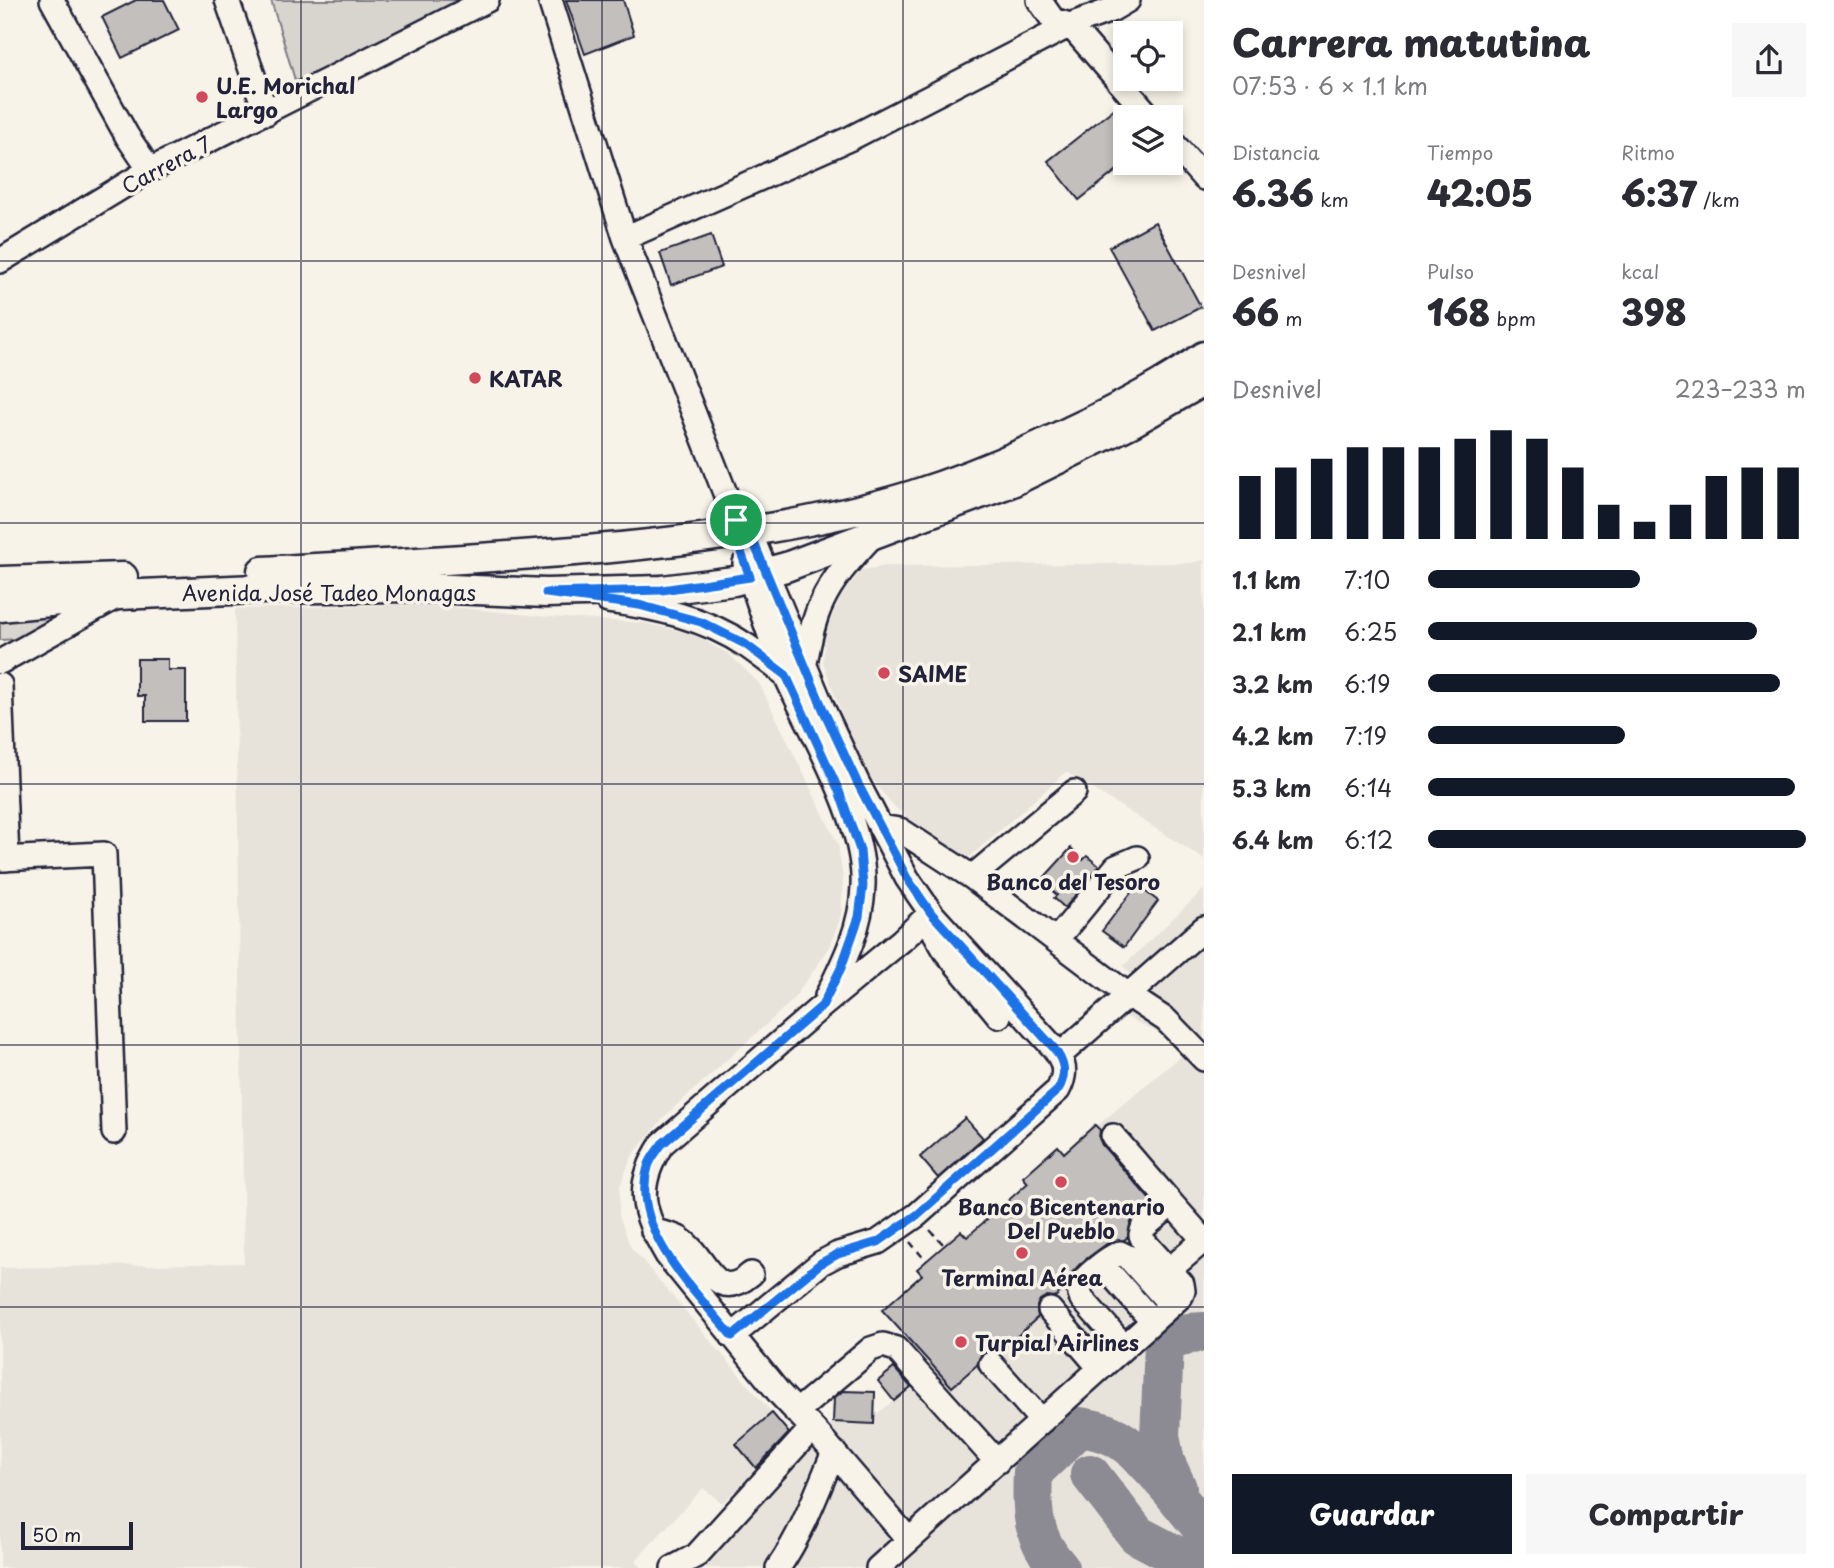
<!DOCTYPE html>
<html lang="es">
<head>
<meta charset="utf-8">
<style>
	body { margin:0; font-family:"Playpen Sans",sans-serif; background:#f7f7f7; color:#2b2b33; height:100vh; display:flex; flex-direction:column; font-size:26px; white-space:nowrap }
	* { box-sizing:border-box; margin:0 }
	p { font-size:23px; color:#7c7c81 }
	.icon { flex:none; width:38px; height:38px; fill:none; stroke:currentColor; stroke-width:2; stroke-linecap:round; stroke-linejoin:round }
	.map { position:relative; flex:1; overflow:hidden }
	.panel { display:flex; flex-direction:column; background:#fff; width:630px }
	.panel>* { flex:none }
	.tools { position:absolute; left:1113px; top:21px; display:grid; gap:14px }
	.tools a { display:grid; place-items:center; width:70px; height:70px; border-radius:0px; background:#fff; box-shadow:0 4px 10px #0003; font-size:35px }
	.scale { position:absolute; left:21px; bottom:18px; width:112px; box-sizing:border-box; padding-left:7px; border:4px solid #22223b; border-top:0; font-size:19px; line-height:24px; white-space:nowrap; color:#22223b; -webkit-text-stroke:5px #f7f3e8; paint-order:stroke }
	.pin { position:absolute; display:grid; place-items:center; width:60px; height:60px; color:#fff; margin:-30px; border:4px solid #fff; border-radius:50%; box-shadow:0 2px 7px #0007 }
	.round { display:grid; place-items:center; flex:none; width:74px; height:74px; border-radius:0px; background:#f7f7f7 }
	.head { display:flex; align-items:center; justify-content:space-between; height:119px; padding:0 28px }
	h1 { font-size:38px; font-weight:800; line-height:52px }
	.stats { display:grid; grid-template-columns:repeat(3,1fr); gap:10px; height:119px; padding:7px 28px }
	.stats div { display:grid; align-content:center }
	.stats b { font-size:35px; font-weight:800 }
	.stats small { font-size:19px; font-weight:400 }
	.stats p { font-size:19px }
	.chart { height:196px; padding:14px 28px }
	.chart p { display:flex; justify-content:space-between }
	.chart svg { width:100%; height:126px; margin-top:7px; stroke:#111827; stroke-width:6 }
	.primary-button { display:flex; gap:14px; margin-top:auto; padding:14px 28px }
	.primary-button a { flex:1; height:80px; border-radius:0px; background:#111827; color:#fff; font-size:28px; font-weight:800; line-height:80px; text-align:center }
	.primary-button a+a { background:#f7f7f7; color:#2b2b33 }
	ul { padding:0 28px; list-style:none; font-size:23px }
	li { display:grid; grid-template-columns:112px 84px 1fr; align-items:center; height:52px }
	li i { height:18px; border-radius:9px; background:#111827 }
	main { display:flex; flex:1; min-height:0 }
	.map>svg:first-child { display:block }
	.built { fill:#e7e3db }
	.green { fill:#d8d5cf; stroke:#7d7c85; stroke-width:2 }
	.lines { fill:none; stroke-linecap:round; stroke-linejoin:round }
	.taxiway { stroke:#8c8a92; stroke-width:40 }
	.building { fill:#c2bfbd; stroke:#22223b; stroke-width:2 }
	.minor-casing { stroke:#22223b; stroke-width:28 }
	.major-casing { stroke:#22223b; stroke-width:33 }
	.path { stroke:#22223b; stroke-width:2.5; stroke-dasharray:7 5; stroke-linecap:butt }
	.minor { stroke:#f7f3e8; stroke-width:23 }
	.major { stroke:#f7f3e8; stroke-width:28 }
	.route-casing { stroke:#fff; stroke-width:14 }
	.route { stroke:#1a73e8; stroke-width:9 }
	.grid { fill:none; stroke:#22223b; stroke-width:2; stroke-opacity:0.55 }
	.poi-dot { fill:#d1495b; stroke:#f7f3e8; stroke-width:2.5 }
	.labels { text-anchor:middle; dominant-baseline:central; stroke-width:7; stroke-linejoin:round; paint-order:stroke }
	.poi-label { font-size:21px; font-weight:bold; fill:#22223b; stroke:#f7f3e8; text-anchor:start }
	.street-label { font-size:21px; fill:#22223b; stroke:#f7f3e8 }
</style>
</head>
<body>
<main>
<div class="map">
<svg width="1204" height="1568" viewBox="0 0 1204 1568">
	<rect width="100%" height="100%" fill="#f7f3e8"/>
	<filter id="ink" filterUnits="userSpaceOnUse"><feTurbulence type="fractalNoise" baseFrequency=".0143" numOctaves="2"/><feDisplacementMap in="SourceGraphic" scale="14" xChannelSelector="R" yChannelSelector="G"/><feConvolveMatrix kernelMatrix="1 2 1 2 8 2 1 2 1" color-interpolation-filters="sRGB"/></filter>
	<g filter="url(#ink)">
		<path class="built" d="M1204,560V859L1066,772L964,862L897,809L874,783L852,743L823,662L826,631L840,598L861,570L886,566L1190,563Z
			M421,604L550,617L644,623L692,634L729,654L759,683L838,844L843,879L841,915L830,947L792,1001L665,1116L632,1156L620,1186L619,1215L630,1246L772,1413L736,1444L757,1469L722,1503L703,1488L635,1561L641,1568H0V1268L244,1263L235,609Z
			M1204,889V1568H698L819,1435L833,1422L873,1424L874,1416L935,1369L882,1310L922,1275L917,1269L961,1231L967,1237L1027,1183L1023,1177L1058,1146L1064,1153L1181,1056L1162,1035L1125,1016L1150,994L1123,966Z"/>
		<path class="green" d="M271,0H480L298,90Z
			M75,615L20,639L0,640V617Z"/>
		<g class="lines">
			<path class="taxiway" d="M1090,1474L1137,1535L1175,1555L1204,1562
				M1177,1488L1165,1462L1160,1436L1164,1344L1189,1333L1204,1332
				M1059,1568C1032,1538 1031,1511 1033,1472L1080,1427C1093,1429 1106,1432 1117,1438C1148,1456 1180,1503 1204,1530"/>
		</g>
		<path class="building" d="M136,0H164L179,30L122,58L102,17Z
			M566,0H623L634,35L585,54Z
			M1120,104L1132,117H1125V164L1079,200L1048,161Z
			M1155,222L1201,307L1155,331L1109,247Z
			M711,235L722,267L671,285L660,253Z
			M137,659H168V670H186V721H145V696H137Z
			M1071,848L1083,860L1087,856L1099,866L1065,908L1054,898L1057,895L1041,881Z
			M1137,885L1158,901L1124,947L1102,931Z
			M965,1118L983,1138L938,1178L920,1157Z
			M1095,1125L1100,1130L1099,1138L1102,1145L1152,1202L1134,1218L1130,1224L1128,1237L1124,1240L1108,1243L1081,1263L1070,1275L1066,1288L1055,1297L1047,1296L1040,1300L1037,1306L1038,1317L999,1353L989,1350L982,1353L977,1365L952,1387L882,1310L922,1275L917,1269L961,1231L967,1237L1028,1183L1023,1177L1058,1146L1064,1153Z
			M894,1368L911,1387L894,1401L878,1381Z
			M843,1391L875,1392L874,1424L833,1422L834,1398Z
			M772,1413L789,1433L756,1468L736,1444Z"/>
		<g class="lines">
			<g class="minor-casing">
				<path id="minor" d="M52,0L127,136L150,170
					M227,0L266,113
					M550,0L625,238L727,498L736,520L749,531L823,709L857,782L907,878L931,913L1053,1047C1065,1062 1067,1073 1058,1090L917,1215L878,1242L838,1254L821,1263L732,1336
					M1039,0L1053,20L1070,25L1150,117
					M1171,141L1204,178
					M625,238L851,138L1070,25L1111,10L1128,0
					M0,261L150,170L487,0
					M745,563C759,601 770,641 787,678C813,736 866,823 863,886C862,926 844,962 827,996
					M608,601C655,607 706,618 747,646C760,655 773,665 786,675
					M0,662L116,597
					M804,667C809,645 812,622 822,602C834,576 854,556 873,535
					M0,685L7,859
					M880,827L900,830L972,877L1128,995L1166,1020L1204,1059
					M0,859L104,854L114,1132
					M972,877L1074,792
					M935,933L946,952L999,1016
					M1057,939L1116,867L1137,858
					M1060,1055L1204,928
					M1113,1136L1172,1204
					M653,1231C662,1233 672,1234 680,1239C708,1257 713,1306 751,1274
					M1102,1264L1152,1321
					M1169,1270L1204,1240
					M1050,1310L1100,1368
					M1124,1346L1082,1299C1080,1295 1079,1293 1080,1288C1081,1277 1110,1257 1120,1253L1128,1257L1171,1305
					M991,1364L1042,1421
					M796,1412L871,1349L883,1345L896,1349L997,1462
					M909,1540L819,1435L780,1394L667,1255C642,1212 634,1187 662,1144L822,1006L902,940L931,913
					M673,1568L697,1555L812,1428
					M778,1568C803,1532 817,1492 834,1452
					M878,1568L1181,1296L1183,1291L1182,1284L1144,1242L1141,1235L1143,1228L1172,1204L1204,1240"/>
			</g>
			<g class="major-casing">
				<path id="major" d="M262,571C382,564 501,558 621,547C719,537 819,524 913,495C967,478 1019,456 1070,431C1116,410 1162,386 1204,356
					M0,581L123,577
					M0,607L119,595L255,589L402,587L546,593L662,590L734,581L786,567L1012,482L1133,422L1204,381"/>
			</g>
			<path class="path" d="M930,1230L944,1245
				M910,1242L926,1261"/>
			<use href="#minor" class="minor"/>
			<use href="#major" class="major"/>
		</g>
	</g>
	<g class="lines" filter="url(#ink)">
		<g class="route-casing">
			<path id="route" d="M736,520L749,531L823,709L857,782L907,878L931,913L1053,1047C1065,1062 1067,1074 1058,1090L917,1215L878,1242L838,1254L821,1263L732,1336C696,1292 629,1229 648,1167C650,1159 657,1151 662,1144L822,1006L841,968L859,917L863,886L860,850L839,791L786,675L745,644L701,622L639,605L546,593L662,590L750,577L734,533Z"/>
		</g>
		<use href="#route" class="route"/>
	</g>
	<path class="grid" d="M301,0V1568M602,0V1568M903,0V1568M0,261H1204M0,523H1204M0,784H1204M0,1045H1204M0,1307H1204"/>
	<g class="poi-dot">
		<circle cx="202" cy="97" r="7"/>
		<circle cx="475" cy="378" r="7"/>
		<circle cx="884" cy="673" r="7"/>
		<circle cx="1073" cy="857" r="7"/>
		<circle cx="1061" cy="1182" r="7"/>
		<circle cx="1022" cy="1253" r="7"/>
		<circle cx="961" cy="1342" r="7"/>
	</g>
	<g class="labels">
		<g class="poi-label">
			<text x="216" y="85">U.E. Morichal<tspan x="216" dy="24">Largo</tspan></text>
			<text x="489" y="378">KATAR</text>
			<text x="898" y="673">SAIME</text>
			<text x="1073" y="881" text-anchor="middle">Banco del Tesoro</text>
			<text x="1061" y="1206" text-anchor="middle">Banco Bicentenario<tspan x="1061" dy="24">Del Pueblo</tspan></text>
			<text x="1022" y="1277" text-anchor="middle">Terminal Aérea</text>
			<text x="975" y="1342">Turpial Airlines</text>
		</g>
		<g class="street-label">
			<text transform="translate(166 164) rotate(-28)">Carrera 7</text>
			<text x="329" y="592">Avenida José Tadeo Monagas</text>
		</g>
	</g>
</svg>
<div class="tools">
<a><svg class="icon" aria-label="locate" viewBox="0 0 24 24"><circle cx="12" cy="12" r="6"/><path d="M12 2v4M12 18v4M2 12h4M18 12h4"/></svg></a>
<a><svg class="icon" aria-label="layers" viewBox="0 0 24 24"><path d="M12 4l9 5-9 5-9-5zM3 14l9 5 9-5"/></svg></a>
</div>
<div class="scale">50 m</div>
<div class="pin" style="left:736px;top:520px;background:#1e9e55"><svg class="icon" aria-label="arrive" viewBox="0 0 24 24"><path d="M6 21V4h12l-3 4 3 4H6"/></svg></div>
</div>
<section class="panel">
<div class="head"><div><h1>Carrera matutina</h1><p>07:53 · 6 × 1.1 km</p></div><a class="round"><svg class="icon" aria-label="share" viewBox="0 0 24 24"><path d="M12 15V3M7 8l5-5 5 5M5 13v7h14v-7"/></svg></a></div>
<div class="stats">
<div><p>Distancia</p><b>6.36<small> km</small></b></div>
<div><p>Tiempo</p><b>42:05</b></div>
<div><p>Ritmo</p><b>6:37<small> /km</small></b></div>
</div>
<div class="stats">
<div><p>Desnivel</p><b>66<small> m</small></b></div>
<div><p>Pulso</p><b>168<small> bpm</small></b></div>
<div><p>kcal</p><b>398</b></div>
</div>
<div class="chart"><p><span>Desnivel</span>223–233 m</p>
<svg viewBox="0 0 160 44" preserveAspectRatio="none"><path d="M5 44V22M15 44V19M25 44V16M35 44V12M45 44V12M55 44V12M65 44V9M75 44V6M85 44V9M95 44V19M105 44V32M115 44V38M125 44V32M135 44V22M145 44V19M155 44V19"/></svg>
</div>
<ul>
<li><b>1.1 km</b>7:10<i style="width:56%"></i></li>
<li><b>2.1 km</b>6:25<i style="width:87%"></i></li>
<li><b>3.2 km</b>6:19<i style="width:93%"></i></li>
<li><b>4.2 km</b>7:19<i style="width:52%"></i></li>
<li><b>5.3 km</b>6:14<i style="width:97%"></i></li>
<li><b>6.4 km</b>6:12<i style="width:100%"></i></li>
</ul>
<div class="primary-button"><a>Guardar</a><a>Compartir</a></div>
</section>
</main>
</body>
</html>
